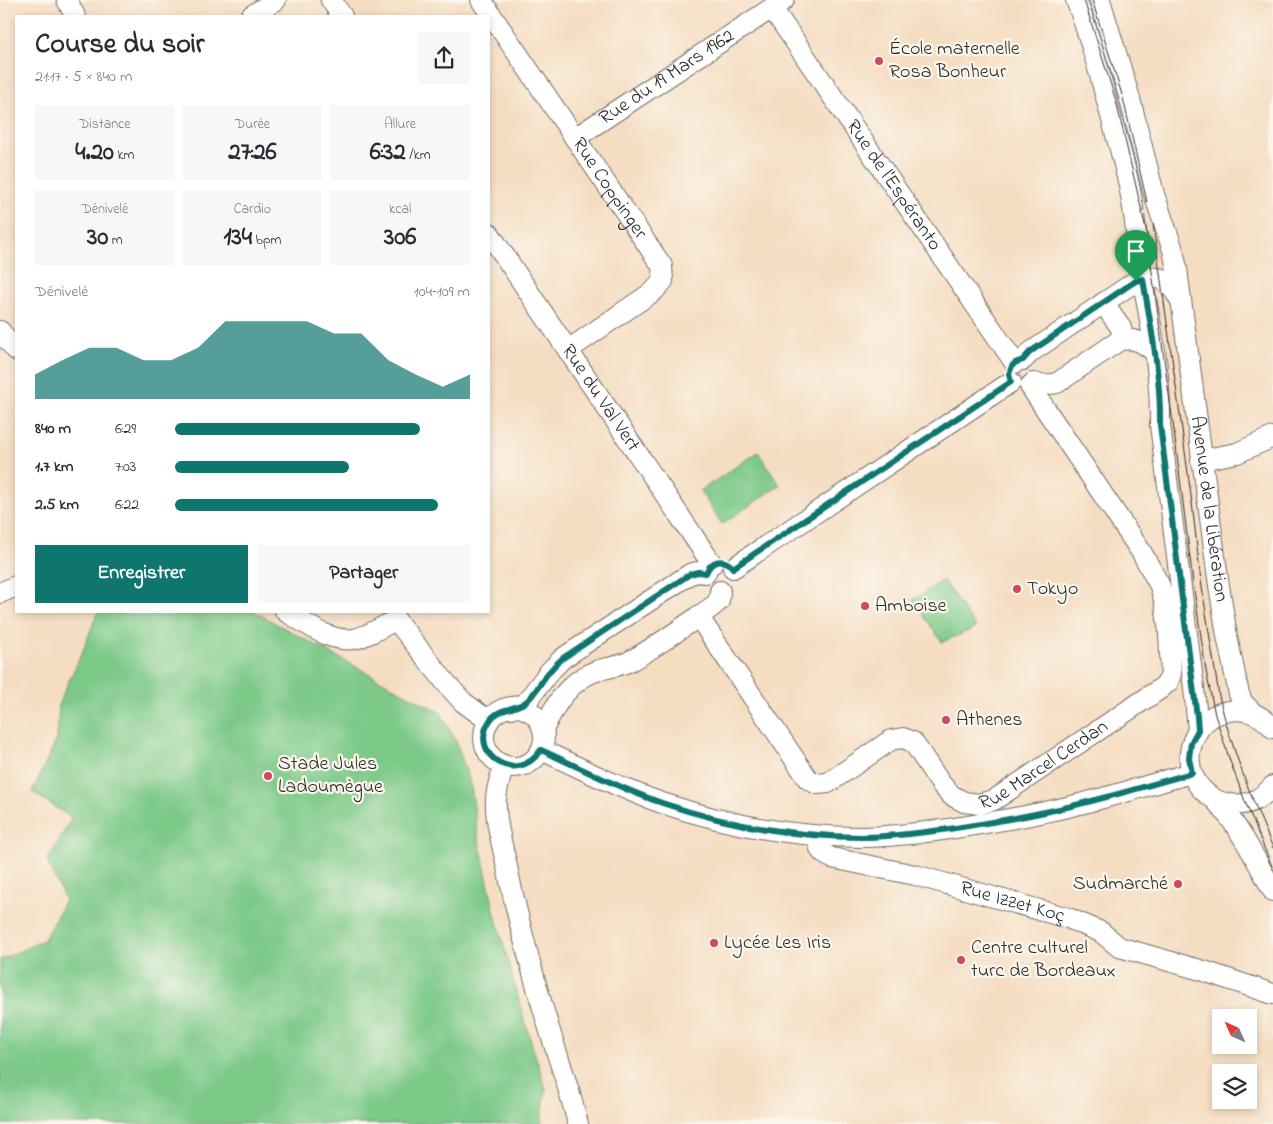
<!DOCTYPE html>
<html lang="fr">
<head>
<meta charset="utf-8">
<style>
	body { margin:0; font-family:"Indie Flower",sans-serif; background:#f7f7f7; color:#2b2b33; height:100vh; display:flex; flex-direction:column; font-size:19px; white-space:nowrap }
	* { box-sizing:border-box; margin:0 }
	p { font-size:16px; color:#7c7c81 }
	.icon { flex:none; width:28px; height:28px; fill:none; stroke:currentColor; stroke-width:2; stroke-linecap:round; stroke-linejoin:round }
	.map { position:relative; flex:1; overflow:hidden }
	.drawer { position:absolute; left:15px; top:15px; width:475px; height:598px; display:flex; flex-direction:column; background:#fff; border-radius:0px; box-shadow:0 2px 8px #0003 }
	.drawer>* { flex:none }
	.needle { width:32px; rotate:315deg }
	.fabs { position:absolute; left:1212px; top:1009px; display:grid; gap:10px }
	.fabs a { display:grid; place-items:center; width:45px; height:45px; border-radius:0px; background:#fff; box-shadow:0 2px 8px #0003; font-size:25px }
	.pin { position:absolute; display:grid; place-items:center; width:42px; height:42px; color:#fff; margin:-51px -21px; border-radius:50% 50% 50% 0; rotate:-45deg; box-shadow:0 0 5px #0007 }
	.pin .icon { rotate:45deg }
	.round { display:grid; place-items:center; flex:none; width:52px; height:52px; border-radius:0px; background:#f7f7f7 }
	.headline { display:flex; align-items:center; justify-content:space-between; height:85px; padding:0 20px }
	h1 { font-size:28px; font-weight:700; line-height:38px }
	.metrics { display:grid; grid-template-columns:repeat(3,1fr); gap:8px; height:85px; padding:5px 20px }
	.metrics div { display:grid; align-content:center; border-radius:0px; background:#f7f7f7; text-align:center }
	.metrics b { font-size:25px; font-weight:700 }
	.metrics small { font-size:14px; font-weight:400 }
	.metrics p { font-size:14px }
	.chart { height:140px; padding:10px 20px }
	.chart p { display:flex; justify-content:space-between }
	.chart svg { width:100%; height:90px; margin-top:5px; fill:#0f766e; opacity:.7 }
	.button { display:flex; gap:10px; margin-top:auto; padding:10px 20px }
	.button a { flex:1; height:58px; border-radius:0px; background:#0f766e; color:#fff; font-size:20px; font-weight:700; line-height:58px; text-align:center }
	.button a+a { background:#f7f7f7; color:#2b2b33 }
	ul { padding:0 20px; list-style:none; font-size:16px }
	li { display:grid; grid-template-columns:80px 60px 1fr; align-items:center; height:38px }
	li i { height:12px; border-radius:6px; background:#0f766e }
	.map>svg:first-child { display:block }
	.green { fill:#7cc988; stroke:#547a5a }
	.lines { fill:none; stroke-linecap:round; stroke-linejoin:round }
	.minor-casing { stroke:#726960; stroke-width:22 }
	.minor { stroke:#fff; stroke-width:20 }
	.tram { stroke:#2b2b2b; stroke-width:1 }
	.route-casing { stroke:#fff; stroke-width:10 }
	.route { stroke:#0f766e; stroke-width:6 }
	.poi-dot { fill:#d1495b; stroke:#fbf7ec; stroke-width:2 }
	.labels { text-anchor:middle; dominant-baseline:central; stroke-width:4.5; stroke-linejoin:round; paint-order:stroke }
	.poi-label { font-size:20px; fill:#2b2b2b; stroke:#fbf7ec; text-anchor:start }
	.street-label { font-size:20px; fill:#2b2b2b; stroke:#fbf7ec }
</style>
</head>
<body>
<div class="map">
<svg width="1273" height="1124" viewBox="0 0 1273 1124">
	<rect width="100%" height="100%" fill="#fbf7ec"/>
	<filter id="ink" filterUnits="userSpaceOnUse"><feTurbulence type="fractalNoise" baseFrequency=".02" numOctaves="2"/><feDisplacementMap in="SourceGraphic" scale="10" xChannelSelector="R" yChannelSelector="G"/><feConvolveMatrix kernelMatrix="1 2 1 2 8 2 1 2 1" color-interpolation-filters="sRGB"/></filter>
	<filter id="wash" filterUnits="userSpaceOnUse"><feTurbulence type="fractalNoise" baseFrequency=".0096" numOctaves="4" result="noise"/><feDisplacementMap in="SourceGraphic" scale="20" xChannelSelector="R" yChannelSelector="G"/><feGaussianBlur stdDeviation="1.12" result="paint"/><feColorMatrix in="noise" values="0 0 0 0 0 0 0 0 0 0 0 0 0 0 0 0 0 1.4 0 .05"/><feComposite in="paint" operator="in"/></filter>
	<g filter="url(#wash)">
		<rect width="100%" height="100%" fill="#f5ddc2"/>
		<path class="green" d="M758,452L780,485L722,524L700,491Z
			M943,580L976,628L942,642L913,600Z
			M98,611H253L441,713L457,744L471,786L478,836L495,914L524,1019L546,1089L541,1124H0V960L44,940L65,900L47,861L72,818L32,792L57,739L59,703L84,648Z"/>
	</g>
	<g filter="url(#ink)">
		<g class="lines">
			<g class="minor-casing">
				<g id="minor">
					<path d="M67,0L75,16"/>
					<path d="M331,0L342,16"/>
					<path id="s1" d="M481,0L662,266L663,281L654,291L568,350"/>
					<path d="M1076,0C1091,40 1102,82 1113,124C1120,150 1128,175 1132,202C1136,224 1137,247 1141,270C1150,321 1161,372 1160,425L1194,688L1198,730"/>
					<path id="s2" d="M1100,0L1130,99L1154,194L1173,250L1177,269L1218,579L1227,636L1239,694L1243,703L1252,712"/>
					<path id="s3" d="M772,8L1015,363"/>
					<path d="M251,16L276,0"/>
					<path id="s4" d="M575,138L784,0"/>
					<path id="s5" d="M489,233L712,564"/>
					<path d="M1103,303L1121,328L1122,333L1120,340"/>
					<path d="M0,331L16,350"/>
					<path d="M1023,360L1031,352L1136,281C1164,274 1165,278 1180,299"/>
					<path d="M1033,383L1046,385L1057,383L1120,340C1137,338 1142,342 1155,352"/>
					<path d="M1201,460L1237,453L1273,437"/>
					<path d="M733,568L1011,382"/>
					<path d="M0,593L16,586"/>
					<path d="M285,611C304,622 330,643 353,639C365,638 385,625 396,620L446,683L463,702L489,721"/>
					<path id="s6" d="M698,616L808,779L817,784L828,783L891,740L903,738L913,742L941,784L951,795L964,802L979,804L994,800L1160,689L1168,682L1171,674L1169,633L1165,603L1160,586L1142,553L1030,386"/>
					<circle cx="514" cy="737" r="30"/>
					<path d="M511,708L523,704L528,700L549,672L563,658L690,574L698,572L706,573"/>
					<path d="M1273,728C1262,715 1246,708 1229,711C1215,713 1202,721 1196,734C1169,786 1235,831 1273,786"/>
					<path d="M543,730C555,704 570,679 599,670C610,667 622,666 632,660C659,645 686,625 712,607L719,601L720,591"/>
					<path d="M541,750C581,768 620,789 662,803C727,825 794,837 862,837C891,837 920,833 949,829C981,824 1013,819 1045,812C1095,802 1143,787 1191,773"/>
					<path d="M504,765C500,779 495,792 496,806C496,825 502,844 506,862C517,917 532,972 548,1025C558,1058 570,1090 578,1124"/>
					<path d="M1216,801C1240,827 1256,860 1273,891"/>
					<path id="s7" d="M819,836C818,848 820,853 832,858L915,875L1068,918L1101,932L1119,947L1204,971L1273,994"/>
				</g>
			</g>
			<use href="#minor" class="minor"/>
			<path class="tram" d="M1084,0L1116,101L1146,229L1173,423L1193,582L1206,671L1215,715L1230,761L1246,804L1273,869
				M1092,0L1123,98L1147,202
				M1153,224L1181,422L1192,503L1201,581L1219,696C1231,748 1252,799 1273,848"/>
		</g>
	</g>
	<g class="lines" filter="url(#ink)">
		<g class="route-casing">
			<path id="route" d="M1143,279C1151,328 1161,376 1160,425L1197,717L1198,730L1191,743L1189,758L1192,773C1143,787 1095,802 1045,812C1013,819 981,824 949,829C920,833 891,837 862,837C794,837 727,825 662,803C620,789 581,768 541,750C516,787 469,754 489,722C498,706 517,711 528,700C536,692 542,680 549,672C553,667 558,662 563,658L690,574L698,572L706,573C711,560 724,557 733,568L742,562L1011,382L1009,374L1012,366L1015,363L1023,360L1030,352L1128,286L1136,281Z"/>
		</g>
		<use href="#route" class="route"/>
	</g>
	<g class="poi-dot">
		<circle cx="879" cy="61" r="5"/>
		<circle cx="1017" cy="589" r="5"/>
		<circle cx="865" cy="606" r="5"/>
		<circle cx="946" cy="720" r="5"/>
		<circle cx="268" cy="776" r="5"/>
		<circle cx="1178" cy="884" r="5"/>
		<circle cx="714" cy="943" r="5"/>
		<circle cx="961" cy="960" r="5"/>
	</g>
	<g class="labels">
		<g class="poi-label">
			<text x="889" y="49">École maternelle<tspan x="889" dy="23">Rosa Bonheur</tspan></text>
			<text x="1027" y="589">Tokyo</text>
			<text x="875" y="606">Amboise</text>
			<text x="956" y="720">Athenes</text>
			<text x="278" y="764">Stade Jules<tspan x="278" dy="23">Ladoumègue</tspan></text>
			<text x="1168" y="884" text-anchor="end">Sudmarché</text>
			<text x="724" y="943">Lycée Les Iris</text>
			<text x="971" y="948">Centre culturel<tspan x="971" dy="23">turc de Bordeaux</tspan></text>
		</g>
		<g class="street-label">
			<text stroke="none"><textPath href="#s4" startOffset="110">Rue du 19 Mars 1962</textPath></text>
			<text stroke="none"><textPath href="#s3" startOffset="215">Rue de l'Espéranto</textPath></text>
			<text stroke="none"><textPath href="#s1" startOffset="228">Rue Coppinger</textPath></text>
			<text stroke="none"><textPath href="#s5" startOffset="199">Rue du Val Vert</textPath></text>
			<text stroke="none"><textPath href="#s2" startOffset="522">Avenue de la Libération</textPath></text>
			<text stroke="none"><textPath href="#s6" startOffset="488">Rue Marcel Cerdan</textPath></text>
			<text stroke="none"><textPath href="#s7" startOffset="214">Rue Izzet Koç</textPath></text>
		</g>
	</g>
</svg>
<div class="fabs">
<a><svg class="needle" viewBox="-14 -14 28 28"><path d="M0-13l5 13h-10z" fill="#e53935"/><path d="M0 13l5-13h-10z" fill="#7c7c81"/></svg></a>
<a><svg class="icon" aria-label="layers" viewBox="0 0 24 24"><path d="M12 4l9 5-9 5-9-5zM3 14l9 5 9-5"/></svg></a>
</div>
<div class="pin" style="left:1136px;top:281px;background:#1e9e55"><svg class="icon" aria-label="arrive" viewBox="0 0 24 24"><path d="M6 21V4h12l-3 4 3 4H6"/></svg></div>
<section class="drawer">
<div class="headline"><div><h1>Course du soir</h1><p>21:17 · 5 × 840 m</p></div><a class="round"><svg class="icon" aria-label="share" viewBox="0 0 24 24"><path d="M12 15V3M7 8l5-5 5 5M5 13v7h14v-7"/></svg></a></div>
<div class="metrics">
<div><p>Distance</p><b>4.20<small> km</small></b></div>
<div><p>Durée</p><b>27:26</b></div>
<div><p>Allure</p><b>6:32<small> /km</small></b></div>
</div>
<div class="metrics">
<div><p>Dénivelé</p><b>30<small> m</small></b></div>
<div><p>Cardio</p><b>134<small> bpm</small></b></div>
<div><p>kcal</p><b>306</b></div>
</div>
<div class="chart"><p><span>Dénivelé</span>104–109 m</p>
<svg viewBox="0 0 160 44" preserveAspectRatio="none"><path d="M0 44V32L10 25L20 19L30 19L40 25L50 25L60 19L70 6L80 6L90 6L100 6L110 12L120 12L130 25L140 32L150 38L160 32V44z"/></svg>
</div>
<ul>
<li><b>840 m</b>6:29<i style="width:83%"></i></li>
<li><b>1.7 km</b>7:03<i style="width:59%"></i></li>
<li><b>2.5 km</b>6:22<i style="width:89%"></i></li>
</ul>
<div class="button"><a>Enregistrer</a><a>Partager</a></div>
</section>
</div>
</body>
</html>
